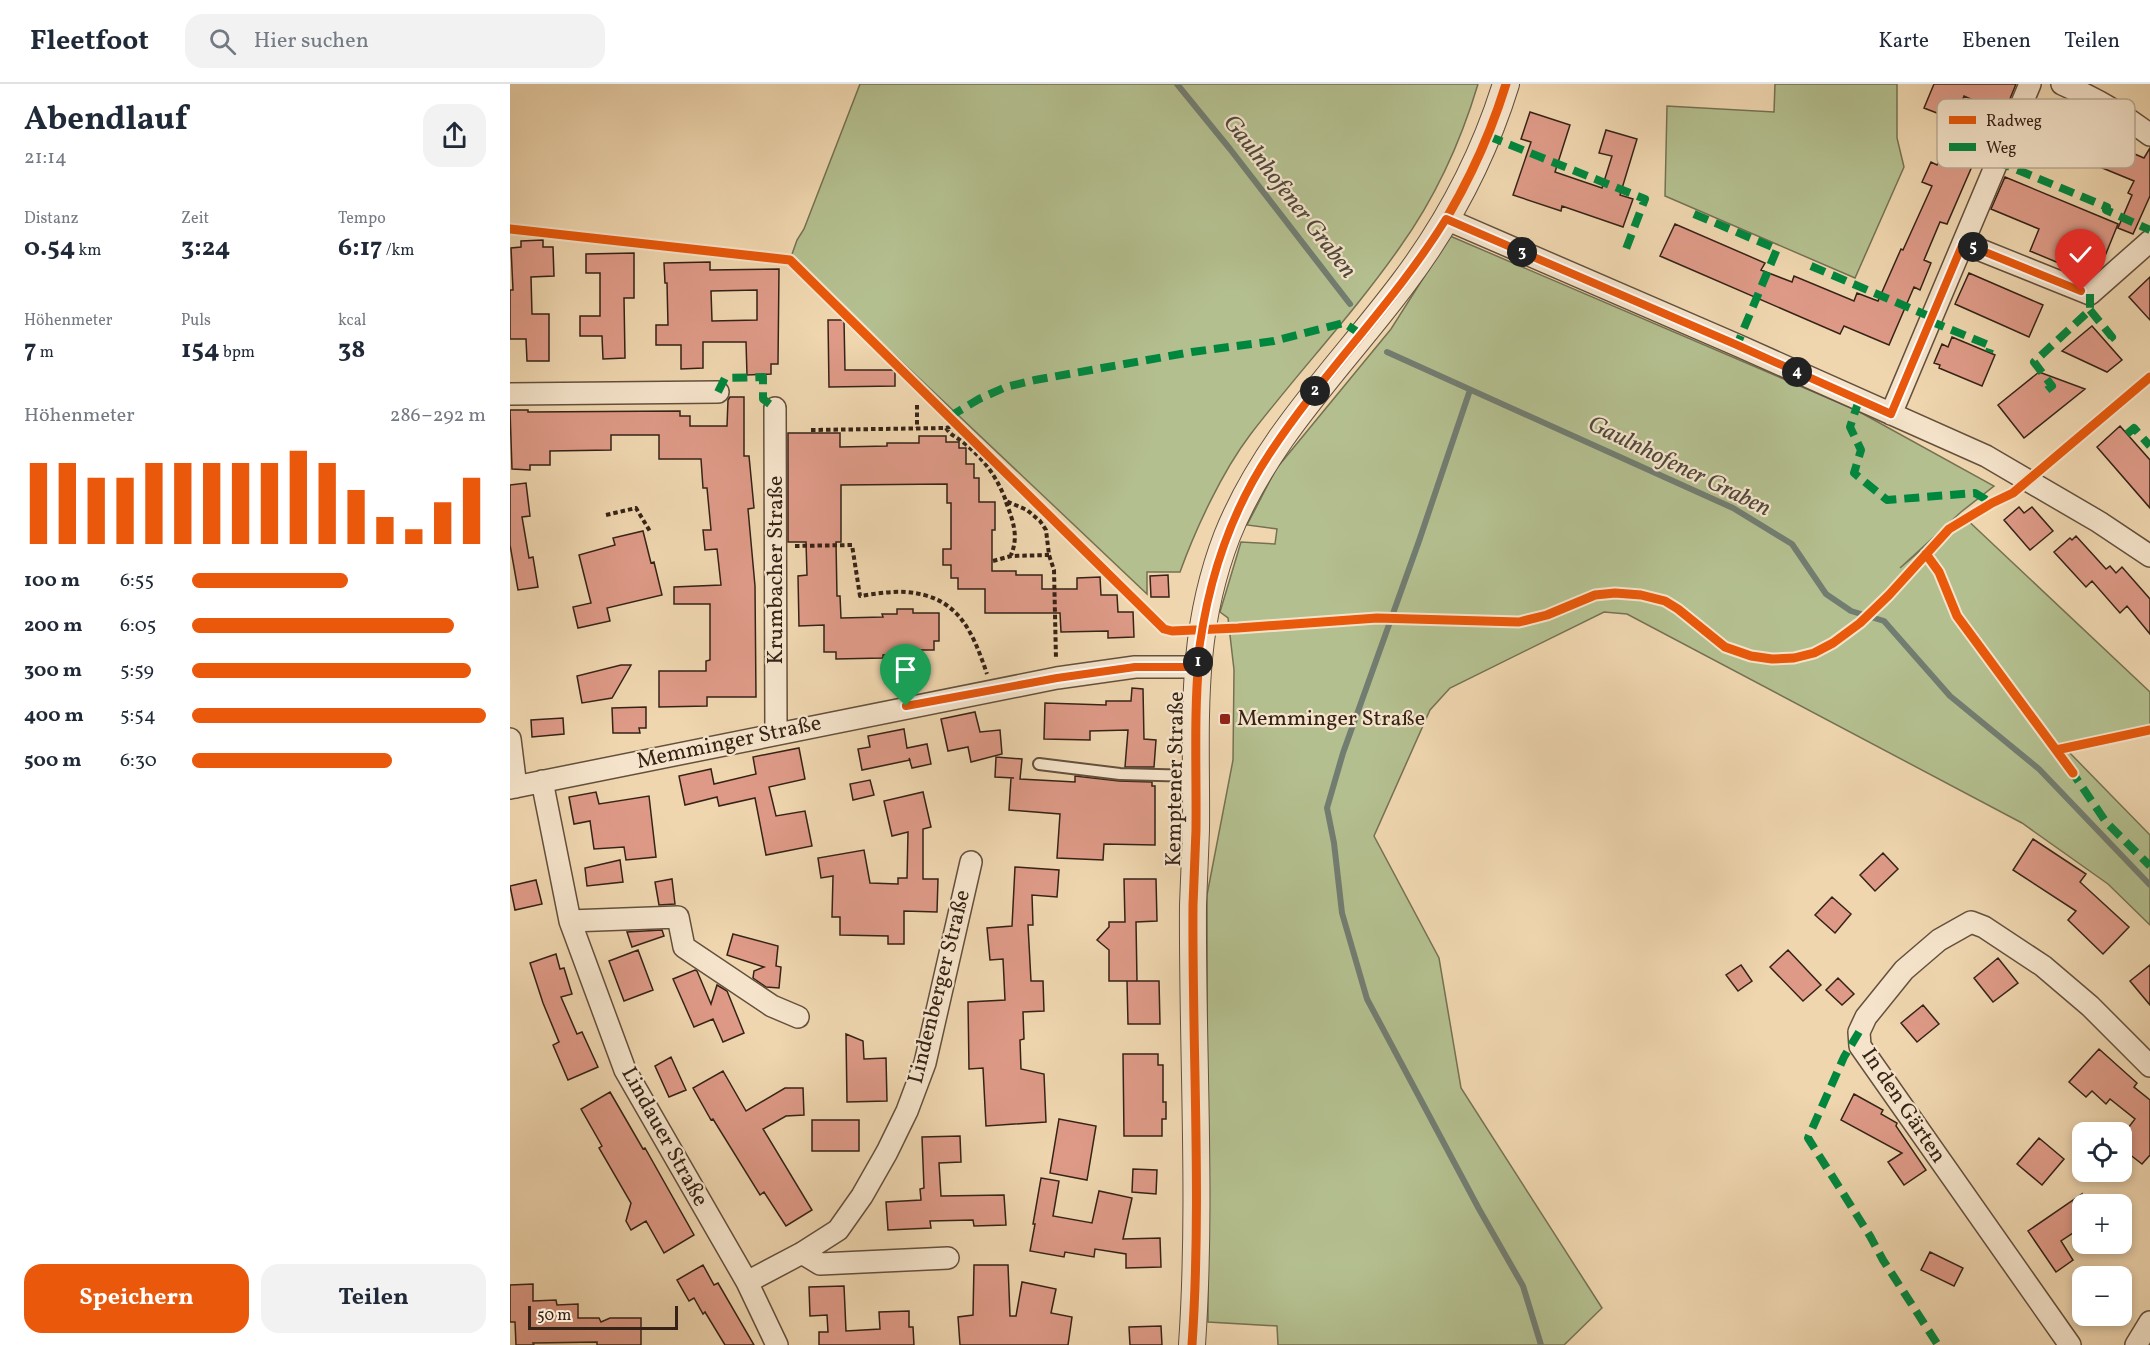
<!DOCTYPE html>
<html lang="de">
<head>
<meta charset="utf-8">
<style>
	body { margin:0; font-family:Vollkorn,serif; background:#f2f2f3; color:#1f2937; height:100vh; display:flex; flex-direction:column; font-size:22px; white-space:nowrap }
	* { box-sizing:border-box; margin:0 }
	p { font-size:20px; color:#747a83 }
	.icon { flex:none; width:33px; height:33px; fill:none; stroke:currentColor; stroke-width:2; stroke-linecap:round; stroke-linejoin:round }
	.map { position:relative; flex:1; overflow:hidden }
	.panel { display:flex; flex-direction:column; background:#fff; width:510px }
	.panel>* { flex:none }
	.buttons { position:absolute; left:1562px; top:1038px; display:grid; gap:12px }
	.buttons a { display:grid; place-items:center; width:60px; height:60px; border-radius:12px; background:#fff; box-shadow:0 3px 9px #0003; font-size:30px }
	.scale { position:absolute; left:18px; bottom:15px; width:150px; box-sizing:border-box; padding-left:6px; border:3px solid #362317; border-top:0; font-size:16px; line-height:21px; white-space:nowrap; color:#362317; -webkit-text-stroke:4px #f5e4cb; paint-order:stroke }
	.pin { position:absolute; display:grid; place-items:center; width:51px; height:51px; color:#fff; margin:-62px -26px; border-radius:50% 50% 50% 0; rotate:-45deg; box-shadow:0 0 6px #0007 }
	.pin .icon { rotate:45deg }
	.km { position:absolute; width:30px; height:30px; margin:-15px; border-radius:50%; background:#222; color:#fff; font-size:16px; line-height:30px; text-align:center }
	.round { display:grid; place-items:center; flex:none; width:63px; height:63px; border-radius:18px; background:#f2f2f3 }
	.head { display:flex; align-items:center; justify-content:space-between; height:102px; padding:0 24px }
	h1 { font-size:33px; font-weight:700; line-height:45px }
	.metrics { display:grid; grid-template-columns:repeat(3,1fr); gap:9px; height:102px; padding:6px 24px }
	.metrics div { display:grid; align-content:center }
	.metrics b { font-size:26px; font-weight:700 }
	.metrics small { font-size:16px; font-weight:400 }
	.metrics p { font-size:16px }
	.chart { height:168px; padding:12px 24px }
	.chart p { display:flex; justify-content:space-between }
	.chart svg { width:100%; height:108px; margin-top:6px; stroke:#ea580c; stroke-width:6 }
	.primary-button { display:flex; gap:12px; margin-top:auto; padding:12px 24px }
	.primary-button a { flex:1; height:69px; border-radius:18px; background:#ea580c; color:#fff; font-size:24px; font-weight:700; line-height:69px; text-align:center }
	.primary-button a+a { background:#f2f2f3; color:#1f2937 }
	ul { padding:0 24px; list-style:none; font-size:20px }
	li { display:grid; grid-template-columns:96px 72px 1fr; align-items:center; height:45px }
	li i { height:15px; border-radius:8px; background:#ea580c }
	header { display:flex; align-items:center; gap:36px; box-sizing:border-box; height:84px; padding:0 30px; background:#fff; border-bottom:2px solid #e0e1e3 }
	header strong { font-size:28px }
	nav { display:flex; gap:33px; margin-inline-start:auto; font-size:21px }
	.search { width:420px; height:54px; background:#f2f2f3; display:flex; align-items:center; gap:15px; box-sizing:border-box; padding:0 21px; border-radius:18px; color:#747a83; font-size:22px }
	main { display:flex; flex:1; min-height:0 }
	.map>svg:first-child { display:block }
	.green { fill:#b4bf8f; stroke:#757153; stroke-width:1.5 }
	.lines { fill:none; stroke-linecap:round; stroke-linejoin:round }
	.stream { stroke:#727d71; stroke-width:6 }
	.building { fill:#de9a87; stroke:#362317; stroke-width:1.5; fill-rule:evenodd }
	.service-casing { stroke:#64503d; stroke-width:14 }
	.minor-casing { stroke:#64503d; stroke-width:24 }
	.tertiary-casing { stroke:#64503d; stroke-width:28 }
	.path { stroke:#362317; stroke-width:4; stroke-dasharray:4.5 3; stroke-linecap:butt }
	.service { stroke:#f5e4cb; stroke-width:10 }
	.minor { stroke:#f5e4cb; stroke-width:21 }
	.tertiary { stroke:#f5e4cb; stroke-width:26 }
	.quiet { stroke:#00873e; stroke-width:8; stroke-dasharray:15 8; stroke-linecap:butt }
	.cycleway-casing { stroke:#f5e4cb; stroke-width:13 }
	.cycleway { stroke:#e8590c; stroke-width:9 }
	.route-casing { stroke:#fff; stroke-width:12 }
	.route { stroke:#ea580c; stroke-width:8 }
	.poi-dot { fill:#8f2418; stroke:#f5e4cb; stroke-width:2 }
	.labels { text-anchor:middle; dominant-baseline:central; stroke-width:4.5; stroke-linejoin:round; paint-order:stroke }
	.street-label { font-size:22px; fill:#362317; stroke:#f5e4cb }
	.poi-label { font-size:22px; fill:#362317; stroke:#f5e4cb; text-anchor:start }
	.water-label { font-size:24px; font-style:italic; fill:#4f483c; stroke:#f5e4cb }
	.key { fill:#f5e4cb; stroke:#bcaa95; stroke-width:1.5 }
	.key-label { font-size:16px; fill:#362317 }
</style>
</head>
<body>
<header>
<strong>Fleetfoot</strong>
<div class="search"><svg class="icon" aria-label="search" viewBox="0 0 24 24"><circle cx="10" cy="10" r="6"/><path d="M15 15l6 6"/></svg>Hier suchen</div>
<nav><a>Karte</a><a>Ebenen</a><a>Teilen</a></nav>
</header>
<main>
<section class="panel">
<div class="head"><div><h1>Abendlauf</h1><p>21:14</p></div><a class="round"><svg class="icon" aria-label="share" viewBox="0 0 24 24"><path d="M12 15V3M7 8l5-5 5 5M5 13v7h14v-7"/></svg></a></div>
<div class="metrics">
<div><p>Distanz</p><b>0.54<small> km</small></b></div>
<div><p>Zeit</p><b>3:24</b></div>
<div><p>Tempo</p><b>6:17<small> /km</small></b></div>
</div>
<div class="metrics">
<div><p>Höhenmeter</p><b>7<small> m</small></b></div>
<div><p>Puls</p><b>154<small> bpm</small></b></div>
<div><p>kcal</p><b>38</b></div>
</div>
<div class="chart"><p><span>Höhenmeter</span>286–292 m</p>
<svg viewBox="0 0 160 44" preserveAspectRatio="none"><path d="M5 44V11M15 44V11M25 44V17M35 44V17M45 44V11M55 44V11M65 44V11M75 44V11M85 44V11M95 44V6M105 44V11M115 44V22M125 44V33M135 44V38M145 44V27M155 44V17"/></svg>
</div>
<ul>
<li><b>100 m</b>6:55<i style="width:53%"></i></li>
<li><b>200 m</b>6:05<i style="width:89%"></i></li>
<li><b>300 m</b>5:59<i style="width:95%"></i></li>
<li><b>400 m</b>5:54<i style="width:100%"></i></li>
<li><b>500 m</b>6:30<i style="width:68%"></i></li>
</ul>
<div class="primary-button"><a>Speichern</a><a>Teilen</a></div>
</section>
<div class="map">
<svg width="1640" height="1261" viewBox="0 0 1640 1261">
	<rect width="100%" height="100%" fill="#efd6af"/>
	<filter id="stains"><feTurbulence type="fractalNoise" baseFrequency=".00333" numOctaves="4"/><feColorMatrix values="0 0 0 0 .2 0 0 0 0 .09 0 0 0 0 .02 0 0 0 .5 -.17"/></filter>
	<radialGradient id="worn" r=".72"><stop offset=".6" stop-color="#630" stop-opacity="0"/><stop offset="1" stop-color="#630" stop-opacity=".3"/></radialGradient>
	<path class="green" d="M350,0H968C951,57 925,114 890,163C844,229 789,287 740,351C712,388 686,444 670,488H637V510L281,173L287,156L294,145Z
		M1265,0H1387V54L1394,83L1345,194L1155,112L1157,22L1264,28Z
		M940,152L1346,326L1484,402L1451,428L1390,484L1452,431L1640,608V645L1555,664L1640,751V841L1598,800L1512,739L1117,530L1094,528L940,604L920,626L864,752L929,874L951,1004L1092,1224L1054,1261H768L767,1242L698,1238L697,811L723,676L724,586L718,534L710,528L731,458L765,460L767,445L737,441L766,385L881,245Z"/>
	<g class="lines">
		<path class="stream" d="M667,0L720,65L840,220
			M877,268L1223,424L1282,460L1316,510L1341,527L1374,537L1440,612L1529,685L1640,801
			M960,306L909,457L833,669L817,724L824,759L832,829L857,915L969,1125L1013,1202L1031,1261"/>
	</g>
	<path class="building" d="M1424,0H1506L1493,32L1487,29L1488,27L1454,12L1445,36L1414,24Z
		M1540,16L1570,28L1568,35L1578,39L1577,41L1617,57L1613,65L1634,74L1640,64V112L1623,150L1608,144L1622,111L1618,109L1624,97L1573,76L1577,67L1516,41L1524,24L1535,29Z
		M1020,28L1060,41L1045,88L1092,104L1102,72L1089,69L1096,46L1127,55L1110,111L1123,115L1113,143L1052,122L1051,127L1003,111L1021,58L1011,55Z
		M1439,51L1470,64L1437,140L1430,138L1414,176L1421,179L1410,206L1404,203L1379,261L1334,242L1330,250L1150,172L1165,140L1255,179L1251,186L1282,198L1284,192L1344,217L1347,209L1368,217L1391,165L1393,166L1422,102L1412,98L1421,78L1427,81Z
		M1495,93L1608,140L1595,172L1565,159L1556,182L1520,167L1529,145L1481,125Z
		M33,156V163H43L44,192L21,193L22,230H39V277H17L16,255H0V206H3L1,164L11,163V157Z
		M124,169V214H114L115,274L93,275L92,252H70V232H90V189H76V170Z
		M200,178V186L269,185L268,280H261V290L237,291L236,258H193V284L171,285V261H146V241H158L157,199H155L154,179ZM247,206V236L202,237L201,207Z
		M1459,189L1533,221L1519,253L1445,220Z
		M1640,193V236L1619,213Z
		M318,236H334L335,286H385V302L319,303Z
		M1582,242L1612,276L1597,288L1552,267Z
		M1442,253L1485,271L1472,302L1429,284L1430,281L1424,279L1432,260L1438,263Z
		M1529,288L1575,305L1514,354L1488,321Z
		M220,313H234V372H239L244,424L238,425L245,502L246,613H197V622L149,623V587H196V577L200,576V520H164V503L211,501L207,465L195,466L193,446H201L197,404H193L191,375H149V351H101V366L40,367V381H20V386L2,385L0,326H18V328L170,327V332H180V342H217L218,316Z
		M1610,342L1640,376V424L1587,363Z
		M278,349H330V363L377,362V359H409V352H436V358H449V364H456V380H464V394H469V418H485V446H482V487H506V491H532V505H567V494L590,493L591,511H607L608,528H623L624,553L598,554V547L551,548L550,529H475V505H448V494H441V481H433V465H441V419H437V400L331,401V458H326L327,512H330L331,534L373,533L372,530H387V525H403V529H429V557H424V566H400V570L373,571V574L326,575V568H314V541L289,542L288,492L297,491L296,458H278Z
		M16,399L20,432L12,433L19,474L23,473L28,503L8,506L0,461V401Z
		M1509,423L1514,429L1522,423L1543,447L1520,466L1494,436Z
		M133,447L141,479L144,478L152,511L97,524L100,537L68,544L63,523L81,519L69,471L105,461L103,454Z
		M1566,452L1596,485L1600,482L1606,489L1612,483L1640,515V550L1617,522L1610,529L1582,497L1576,503L1544,468L1560,454L1562,456Z
		M658,491L659,513H641L640,492Z
		M111,581H121L102,614L72,619L67,592Z
		M622,604L633,605L634,655L646,656L644,683H615L618,646L580,647V656L534,655L535,619L596,621V617H621Z
		M136,623V644H129L130,649H103L102,624Z
		M465,628L470,648L490,646L492,670L461,678L458,663L438,667L431,635Z
		M53,634L54,650L22,653L21,636Z
		M394,645L397,664L417,660L421,680L402,684L399,674L400,676L352,686L348,665L360,663L358,652Z
		M289,664L295,695L259,703L266,732L295,727L302,762L256,771L245,714L209,722L207,713L175,721L169,692L201,685L204,700L246,690L243,673Z
		M486,673L512,675L510,695L565,698V692L609,697L642,698V702H645V761L594,760L593,776L547,774L550,730L499,726L501,694H504L485,693Z
		M360,696L364,711L343,716L340,700Z
		M86,708L89,720L139,712L146,773L116,776L114,763L84,765L80,737L64,740L59,713Z
		M413,708L421,743L413,745V795H428L427,828L394,827V860H378V852L330,851V833H322L323,792L311,794L308,774L354,766L360,799L388,800V794H397L398,748L382,752L374,717Z
		M1523,755L1576,790L1570,798L1619,843L1593,870L1558,836L1566,827L1503,786Z
		M1373,769L1388,785L1365,807L1350,791Z
		M110,776L113,798L77,802L75,784Z
		M505,783L549,786L547,813L522,811L523,841H518L521,897H533L534,927L513,928L514,955L510,956L511,985L534,990L536,1038L476,1042L473,984L459,985L458,918L495,916L493,875L480,876L477,844L502,842Z
		M162,795L165,820L149,821L145,798Z
		M614,795H646L647,837L626,838L627,897H599V866L587,856L599,843V838H615Z
		M26,796L32,820L5,826L0,802Z
		M1322,813L1341,830L1325,849L1305,831Z
		M152,846L154,852L122,863L117,848Z
		M223,850L268,862L266,882L271,883L269,904L256,903L243,894L244,887L254,883L217,871Z
		M128,866L143,906L114,917L99,877Z
		M1278,866L1311,901L1293,917L1260,883Z
		M46,870L50,885L54,884L62,910L51,913L67,950L72,948L88,983L58,996L43,961L49,958L33,919L20,879Z
		M1488,874L1508,899L1483,918L1464,894Z
		M1231,881L1242,897L1228,907L1216,891Z
		M1640,881V921L1620,897Z
		M185,886L187,887L201,920L207,901L217,907L234,949L213,958L203,935L184,943L163,895Z
		M1328,894L1344,910L1332,921L1316,906Z
		M617,897H649L650,940H618Z
		M1413,921L1429,940L1407,958L1391,939Z
		M336,950L353,957L354,975L376,974L377,1017L337,1018Z
		M1589,965L1627,999L1624,1003L1640,1016V1071L1632,1080L1614,1066L1620,1059L1612,1052L1625,1035L1600,1015L1596,1020L1582,1007L1576,1013L1559,998Z
		M613,970H648V981H653V1018H656V1035H652V1052H614Z
		M161,973L176,1006L159,1013L145,982Z
		M213,987L236,1027L275,1004H293L294,1031L276,1032L253,1045L302,1126L276,1142L254,1108L250,1111L203,1035L201,1036L183,1004Z
		M100,1008L133,1065L135,1064L184,1151L154,1169L136,1137L121,1146L116,1137L121,1119L89,1064L92,1062L71,1025Z
		M1344,1010L1373,1026L1371,1030L1387,1039L1386,1042L1416,1086L1394,1101L1378,1078L1392,1069L1331,1036Z
		M549,1035L586,1042L577,1096L540,1089Z
		M302,1036H349V1067H302Z
		M450,1052L451,1078L429,1079L431,1112L494,1111L496,1141L464,1142L463,1136L420,1137L421,1144L378,1146L376,1118L411,1116L410,1105L414,1104L412,1053Z
		M1529,1054L1554,1075L1532,1101L1507,1080Z
		M623,1085L647,1086L646,1110L622,1108Z
		M531,1094L549,1097L543,1132L582,1139L589,1107L622,1114L613,1155L650,1154L651,1183L616,1184V1170L585,1165L584,1173L555,1168L554,1173L520,1167L525,1140H523Z
		M1572,1110V1143L1551,1157L1563,1176L1546,1188L1518,1147Z
		M1420,1168L1453,1184L1444,1202L1411,1186Z
		M193,1181L204,1201L208,1199L244,1261H215L195,1228L193,1230L184,1214L179,1217L167,1196Z
		M464,1181H498L500,1232H506L512,1198L546,1205L541,1229L562,1233L558,1261H450L448,1233L463,1231Z
		M23,1200V1217L46,1216L47,1221L68,1220V1234H89L91,1238L100,1234H131V1261H87V1258L23,1259L24,1261H6L5,1238H0V1201Z
		M334,1202L336,1247L370,1245L369,1228L399,1227V1243H403L404,1261H309V1248H318L317,1231L300,1232L299,1203Z
		M651,1242L652,1261H620L619,1243Z"/>
	<g class="lines">
		<g class="service-casing">
			<path id="service" d="M529,680L610,690L685,692"/>
		</g>
		<g class="minor-casing">
			<path id="minor" d="M1552,0C1583,13 1613,30 1640,51
				M936,135L1227,261L1476,372L1589,438L1640,472
				M1453,159L1580,210L1640,157
				M0,310L208,308
				M265,324L266,649
				M1381,330L1520,0
				M0,655L6,703
				M32,697L60,837L115,986L237,1198L267,1261
				M0,704L547,594L625,583H687
				M60,837L168,833L174,863L262,922L288,933
				M292,1169L310,1180L438,1174
				M237,1198L292,1169L328,1146L352,1112L377,1068L397,1027L415,979L461,778
				M1560,1261L1350,962L1349,948L1356,933L1394,886L1429,856L1461,838L1474,843L1533,882L1580,922L1640,982
				M1626,1261L1640,1238"/>
		</g>
		<g class="tertiary-casing">
			<path id="tertiary" d="M682,1261C692,1114 682,968 683,821C684,796 685,771 686,746C687,642 678,553 717,452C756,354 832,281 894,198C939,138 974,71 996,0"/>
		</g>
		<path class="path" d="M407,321V344
			M436,344C441,352 447,353 454,359C474,375 487,393 496,417L517,426L530,437L536,446L539,471L544,486L546,575
			M301,346L436,344L447,341
			M496,418C503,437 509,452 501,471
			M96,431L126,424L141,449
			M285,462L342,461L350,512C364,510 381,507 396,508C448,512 462,546 477,590
			M483,477L501,472L539,471"/>
		<use href="#service" class="service"/>
		<use href="#minor" class="minor"/>
		<use href="#tertiary" class="tertiary"/>
		<path class="quiet" d="M978,52L1135,115L1116,165
			M1486,77L1597,123L1596,126L1640,146
			M1184,130L1267,165L1227,261
			M1301,182L1421,233
			M1580,226L1602,253L1596,258
			M1420,237L1481,262L1479,268
			M1537,306L1542,302L1524,278L1580,226V210
			M208,308L215,294L253,293V315L265,324
			M1349,316L1340,343L1351,366L1344,389L1377,416L1465,409L1482,419
			M439,333L469,315L496,303L525,296L682,268L764,257L834,239L852,251
			M1617,350L1624,344L1640,362
			M1560,685L1596,738L1640,782
			M1349,948L1334,973L1298,1054L1360,1152L1373,1176L1428,1261"/>
		<g class="cycleway-casing">
			<path id="cycleway" d="M0,145L280,176L654,545L662,547L728,544L867,534L1009,538L1037,531L1085,511L1105,509L1131,511L1155,517L1168,525L1215,563L1241,572L1262,575L1284,574L1304,569L1323,559L1350,539L1379,511L1439,445L1482,419L1503,409L1640,293
				M1416,470L1429,488L1447,532L1563,689
				M1546,666L1640,646
				M682,1261C692,1114 682,968 683,821C684,796 685,771 686,746C687,642 678,553 717,452C756,354 832,281 894,198C939,138 974,71 996,0"/>
		</g>
		<use href="#cycleway" class="cycleway"/>
	</g>
	<g class="lines">
		<g class="route-casing">
			<path id="route" d="M396,622L547,594L625,583H687C695,507 718,432 760,369C814,287 884,219 936,135L1227,261L1381,330L1453,159L1571,207"/>
		</g>
		<use href="#route" class="route"/>
	</g>
	<rect class="poi-dot" x="709" y="629" width="12" height="12" rx="3"/>
	<g class="labels">
		<g class="street-label">
			<text transform="translate(266 486) rotate(-90)">Krumbacher Straße</text>
			<text transform="translate(219 659) rotate(-12)">Memminger Straße</text>
			<text transform="translate(666 695) rotate(-89)">Kemptener Straße</text>
			<text transform="translate(430 903) rotate(-76)">Lindenberger Straße</text>
			<text transform="translate(1393 1022) rotate(56)">In den Gärten</text>
			<text transform="translate(154 1053) rotate(61)">Lindauer Straße</text>
		</g>
		<g class="poi-label">
			<text x="727" y="635">Memminger Straße</text>
		</g>
		<g class="water-label">
			<text transform="translate(779 113) rotate(52)">Gaulnhofener Graben</text>
			<text transform="translate(1169 383) rotate(26)">Gaulnhofener Graben</text>
		</g>
	</g>
	<rect x="1427" y="15" width="198" height="69" rx="9" class="key"/>
	<rect x="1439" y="32" width="27" height="8" fill="#e8590c"/>
	<rect x="1439" y="59" width="27" height="8" fill="#00873e"/>
	<g class="key-label">
		<text x="1476" y="42">Radweg</text>
		<text x="1476" y="69">Weg</text>
	</g>
	<rect width="100%" height="100%" filter="url(#stains)"/>
	<rect width="100%" height="100%" fill="url(#worn)"/>
</svg>
<div class="buttons">
<a><svg class="icon" aria-label="locate" viewBox="0 0 24 24"><circle cx="12" cy="12" r="6"/><path d="M12 2v4M12 18v4M2 12h4M18 12h4"/></svg></a>
<a>+</a>
<a>−</a>
</div>
<div class="scale">50 m</div>
<div class="pin" style="left:396px;top:622px;background:#1e9e55"><svg class="icon" aria-label="arrive" viewBox="0 0 24 24"><path d="M6 21V4h12l-3 4 3 4H6"/></svg></div>
<div class="pin" style="left:1571px;top:207px;background:#d93025"><svg class="icon" aria-label="check" viewBox="0 0 24 24"><path d="M5 12l5 5 9-10"/></svg></div>
<b class="km" style="left:688px;top:578px">1</b>
<b class="km" style="left:805px;top:307px">2</b>
<b class="km" style="left:1012px;top:168px">3</b>
<b class="km" style="left:1287px;top:288px">4</b>
<b class="km" style="left:1463px;top:163px">5</b>
</div>
</main>
</body>
</html>
